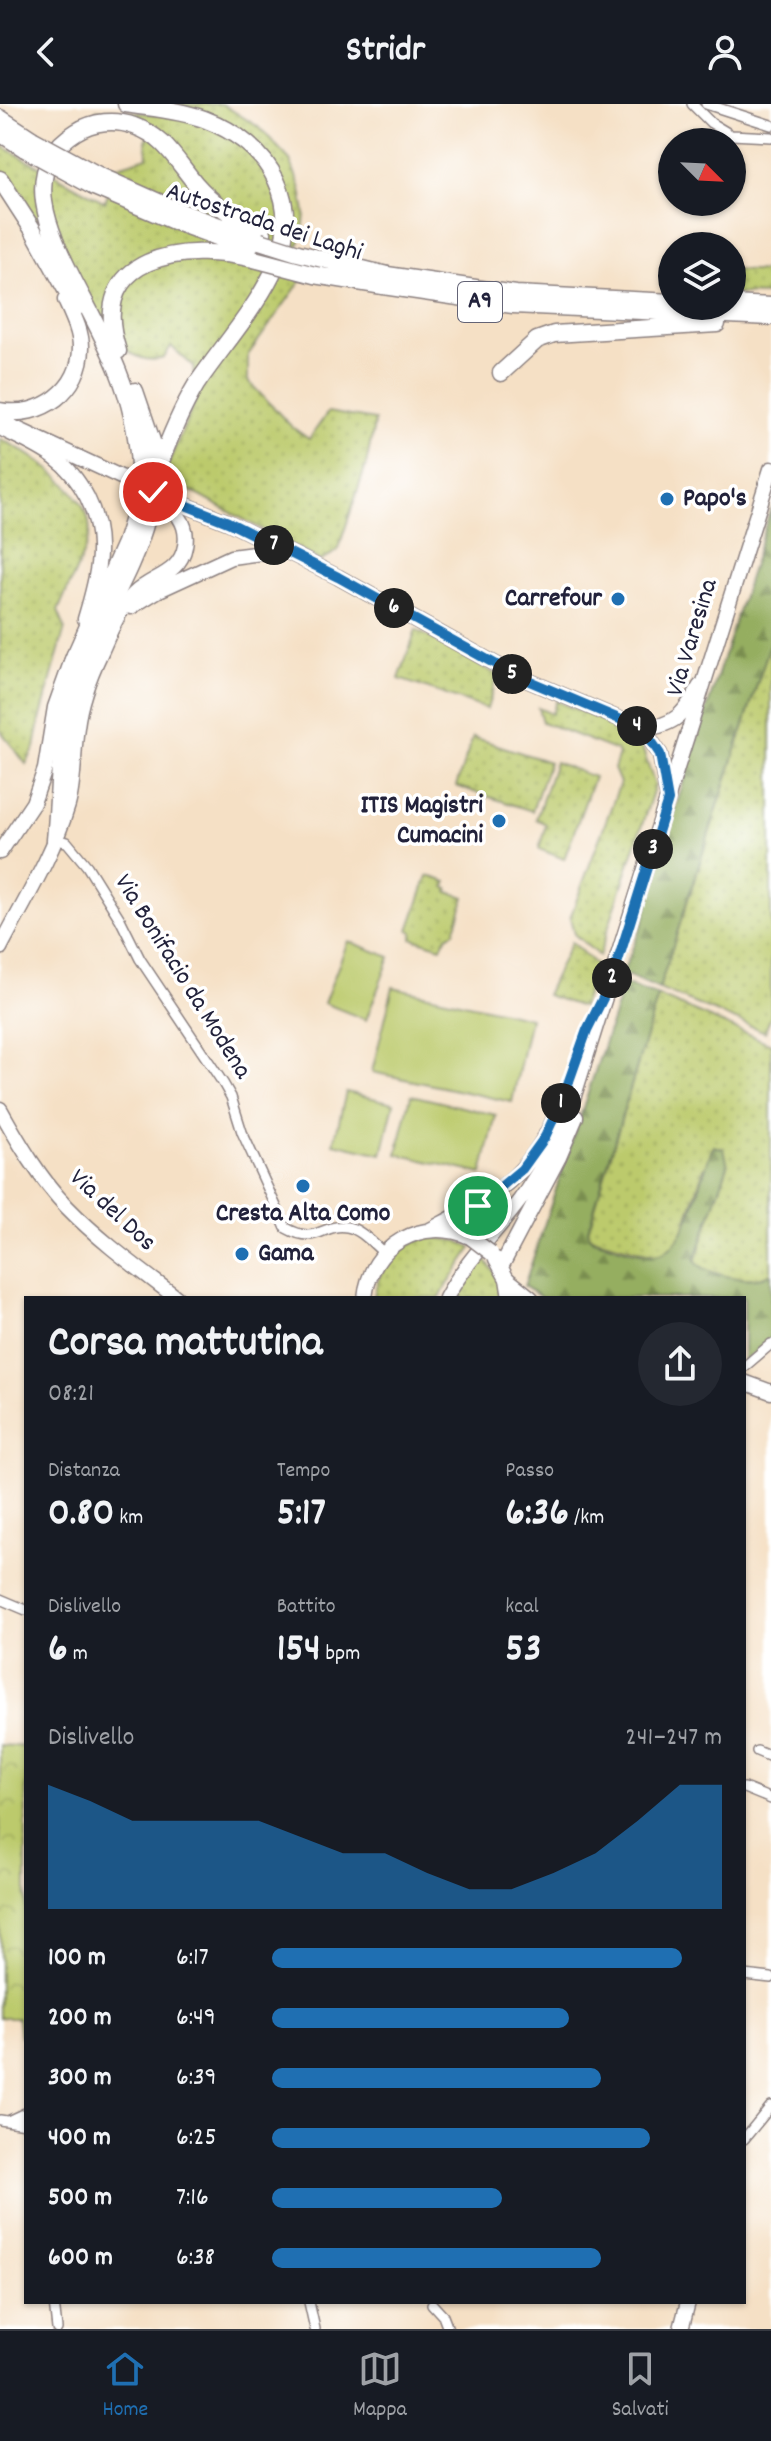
<!DOCTYPE html>
<html lang="it">
<head>
<meta charset="utf-8">
<style>
	body { margin:0; font-family:Dekko,sans-serif; background:#242831; color:#f1f3f6; height:100vh; display:flex; flex-direction:column; font-size:30px; white-space:nowrap }
	* { box-sizing:border-box; margin:0 }
	p { font-size:26px; color:#9ea1a6 }
	.icon { flex:none; width:44px; height:44px; fill:none; stroke:currentColor; stroke-width:2; stroke-linecap:round; stroke-linejoin:round }
	.map { position:relative; flex:1; overflow:hidden }
	.details { position:absolute; left:24px; top:1192px; width:722px; height:1008px; display:flex; flex-direction:column; background:#171b24; border-radius:0px; box-shadow:0 2px 6px #0004 }
	.details>* { flex:none }
	.needle { width:52px; rotate:114deg }
	.fabs { position:absolute; left:658px; top:24px; display:grid; gap:16px }
	.fabs a { display:grid; place-items:center; width:88px; height:88px; border-radius:50%; background:#171b24; box-shadow:0 2px 6px #0004; font-size:40px }
	.pin { position:absolute; display:grid; place-items:center; width:68px; height:68px; color:#fff; margin:-34px; border:4px solid #fff; border-radius:50%; box-shadow:0 2px 8px #0007 }
	.km { position:absolute; width:40px; height:40px; margin:-20px; border-radius:50%; background:#222; color:#fff; font-size:22px; line-height:40px; text-align:center }
	.round { display:grid; place-items:center; flex:none; width:84px; height:84px; border-radius:42px; background:#242831 }
	.overview { display:flex; align-items:center; justify-content:space-between; height:136px; padding:0 24px }
	h1 { font-size:44px; font-weight:700; line-height:60px }
	.metrics { display:grid; grid-template-columns:repeat(3,1fr); gap:12px; height:136px; padding:8px 24px }
	.metrics div { display:grid; align-content:center }
	.metrics b { font-size:40px; font-weight:700 }
	.metrics small { font-size:22px; font-weight:400 }
	.metrics p { font-size:22px }
	.chart { height:224px; padding:16px 24px }
	.chart p { display:flex; justify-content:space-between }
	.chart svg { width:100%; height:144px; margin-top:8px; fill:#1f6fb2; opacity:.7 }
	ul { padding:0 24px; list-style:none; font-size:26px }
	li { display:grid; grid-template-columns:128px 96px 1fr; align-items:center; height:60px }
	li i { height:20px; border-radius:10px; background:#1f6fb2 }
	header { display:flex; justify-content:space-between; align-items:center; height:104px; padding:0 24px; background:#171b24; font-size:36px; font-weight:700 }
	.menu { display:flex; justify-content:space-around; align-items:center; height:112px; border-top:2px solid #363941; background:#171b24; font-size:22px; color:#9ea1a6 }
	.menu a { display:grid; justify-items:center; gap:4px }
	.menu .active { color:#1f6fb2 }
	.map>svg:first-child { display:block }
	.grass { fill:url(#grass-dots); stroke:#6f7654; stroke-width:2 }
	.forest { fill:url(#forest-firs); stroke:#5c684e; stroke-width:2 }
	.park { fill:url(#park-crowns); stroke:#6f7654; stroke-width:2 }
	.pitch { fill:#bcca6c; stroke:#6f7654; stroke-width:2 }
	.lines { fill:none; stroke-linecap:round; stroke-linejoin:round }
	.street-casing { stroke:#8c8180; stroke-width:12 }
	.secondary-casing { stroke:#8c8180; stroke-width:17 }
	.primary-casing { stroke:#8c8180; stroke-width:17 }
	.highway-casing { stroke:#8c8180; stroke-width:19 }
	.street { stroke:#fff; stroke-width:9 }
	.secondary { stroke:#fff; stroke-width:14 }
	.primary { stroke:#fff; stroke-width:14 }
	.highway { stroke:#fff; stroke-width:16 }
	.primary-bridge-casing { stroke:#8c8180; stroke-width:17; stroke-linecap:butt }
	.highway-bridge-casing { stroke:#8c8180; stroke-width:19; stroke-linecap:butt }
	.primary-bridge { stroke:#fff; stroke-width:14 }
	.highway-bridge { stroke:#fff; stroke-width:16 }
	.route-casing { stroke:#fff; stroke-width:16 }
	.route { stroke:#1f6fb2; stroke-width:10 }
	.poi-dot { fill:#1f6fb2; stroke:#fff; stroke-width:3 }
	.labels { text-anchor:middle; dominant-baseline:central; stroke-width:7; stroke-linejoin:round; paint-order:stroke }
	.shield { fill:#fff; stroke:#646476; stroke-width:2 }
	.shield-label { font-size:24px; font-weight:bold; fill:#22223b }
	.street-label { font-size:26px; fill:#22223b; stroke:#fff }
	.poi-label { font-size:26px; font-weight:bold; fill:#22223b; stroke:#fff; text-anchor:start }
</style>
</head>
<body>
<header><svg class="icon" aria-label="back" viewBox="0 0 24 24"><path d="M15 5l-7 7 7 7"/></svg>Stridr<svg class="icon" aria-label="person" viewBox="0 0 24 24"><circle cx="12" cy="8" r="4"/><path d="M4 21q1-7 8-7t8 7"/></svg></header>
<div class="map">
<svg width="771" height="2225" viewBox="0 0 771 2225">
	<defs>
		<pattern id="grass-dots" width="8" height="8" patternUnits="userSpaceOnUse" patternTransform="scale(2)"><rect width="8" height="8" fill="#bcca6c"/><path d="M2 2h.1M6 6h.1" fill="none" stroke="#a1ad5e" stroke-width="1.8" stroke-linecap="round"/></pattern>
		<pattern id="forest-firs" width="22" height="20" patternUnits="userSpaceOnUse" patternTransform="scale(2)"><rect width="22" height="20" fill="#95ae60"/><path d="M5 1l3.5 6h-7zM16 11l3.5 6h-7z" fill="#798d50"/></pattern>
		<pattern id="park-crowns" width="20" height="18" patternUnits="userSpaceOnUse" patternTransform="scale(2)"><rect width="20" height="18" fill="#bcca6c"/><path d="M2 6a3 3 0 1 1 6 0M12 15a3 3 0 1 1 6 0" fill="none" stroke="#a1ad5e"/></pattern>
	</defs>
	<rect width="100%" height="100%" fill="#fff"/>
	<filter id="ink" filterUnits="userSpaceOnUse"><feTurbulence type="fractalNoise" baseFrequency=".0125" numOctaves="2"/><feDisplacementMap in="SourceGraphic" scale="16" xChannelSelector="R" yChannelSelector="G"/><feConvolveMatrix kernelMatrix="1 2 1 2 8 2 1 2 1" color-interpolation-filters="sRGB"/></filter>
	<filter id="wash" filterUnits="userSpaceOnUse"><feTurbulence type="fractalNoise" baseFrequency=".006" numOctaves="4" result="noise"/><feDisplacementMap in="SourceGraphic" scale="32" xChannelSelector="R" yChannelSelector="G"/><feGaussianBlur stdDeviation="1.8" result="paint"/><feColorMatrix in="noise" values="0 0 0 0 0 0 0 0 0 0 0 0 0 0 0 0 0 1.4 0 .05"/><feComposite in="paint" operator="in"/></filter>
	<g filter="url(#wash)">
		<rect width="100%" height="100%" fill="#f5e0c5"/>
		<path class="grass" d="M155,0H222L260,24L290,56L301,85L305,109L303,129L288,168L303,174L248,251V277L292,323L309,335L328,308L375,316L366,361L338,446L321,457L163,372L197,293L193,262L171,242L164,254C111,271 71,162 52,125L36,119L0,64V41L105,98L118,62L147,53L146,37L151,23L95,12L97,5L154,10Z
			M732,166L771,168V191L732,190Z
			M0,335C31,349 96,391 89,432C86,449 65,489 58,507L65,524L40,616L35,644L26,660L0,626Z
			M416,526L497,571L487,605L399,575Z
			M771,537V911L765,928L659,885Z
			M556,597L638,632L655,681L599,852L574,830L570,814L620,679L614,665L619,650L617,647L542,618L538,604L552,610Z
			M473,633L549,658L532,707L456,682Z
			M555,658L594,673L564,755L539,745L546,720L536,715Z
			M428,772L447,778L445,783L449,785L448,788L465,793L454,828L447,832L441,843L412,834L413,828L409,826Z
			M571,838L596,861L582,903L546,891Z
			M658,892L771,940V1169C756,1181 705,1172 695,1157L728,1061L704,1064L682,1132L665,1149L654,1151L589,1133L588,1127Z
			M428,1133L458,1137L472,1144L439,1194H374C378,1161 398,1143 428,1133Z
			M482,1151L499,1175L503,1194H452Z"/>
		<path class="forest" d="M771,404V537L659,885L624,870L625,863L644,816L659,755Z
			M624,880L658,892L588,1126L589,1132L593,1136C610,1140 637,1151 654,1151C687,1151 701,1073 711,1047L714,1042L724,1045L728,1061L695,1157C706,1172 756,1181 771,1169V1235L744,1258V1194H542L524,1182Z"/>
		<path class="park" d="M0,1641L26,1643V1927L20,1932L18,1914H0Z"/>
		<path class="pitch" d="M348,837L390,853L366,916L324,899Z
			M393,883L530,914L512,998L372,968Z
			M346,988L394,999L382,1050L334,1039Z
			M411,991L496,1011L482,1070L397,1050Z"/>
	</g>
	<g filter="url(#ink)">
		<g class="lines">
			<g class="street-casing">
				<path id="street" d="M692,0L711,19L731,31L771,33
					M706,0L771,21
					M55,736L67,738L87,762L120,815L140,855L223,979L231,993L242,1028L286,1124C318,1142 322,1119 347,1123C361,1125 374,1141 384,1149
					M744,1263L771,1240
					M0,1495L26,1506
					M757,1647L771,1653
					M744,1684L771,1695
					M744,1871L771,1874
					M0,2016L26,2020
					M10,2016L25,2009
					M744,2035L771,2002
					M54,2198L57,2225
					M309,2198L315,2225
					M432,2200L443,2212L448,2225"/>
			</g>
			<g class="secondary-casing">
				<path id="secondary" d="M0,317L153,388L228,418L338,473L515,571L643,625C676,621 684,610 700,582
					M643,625L660,650L668,695
					M507,1175L531,1194
					M744,1278L771,1288"/>
			</g>
			<g class="primary-casing">
				<path id="primary" d="M0,324C18,333 39,342 55,354C69,364 79,378 87,393C108,435 98,472 85,515
					M131,503L157,487L231,453L284,446
					M0,748L33,699L45,665L55,603L74,550
					M0,844C24,798 53,751 68,701C75,676 73,648 77,623C80,597 90,571 101,548C110,528 119,505 134,490C152,472 180,471 185,442C190,416 171,403 153,388
					M0,1005C19,1039 40,1075 67,1103C100,1137 139,1165 177,1194
					M430,1126C489,1094 526,1078 555,1013
					M496,1155L507,1175L510,1194
					M501,1163L559,1053L576,1013
					M365,1194C370,1141 422,1112 470,1133
					M446,1194C466,1157 495,1129 520,1096C542,1066 558,1032 572,998L771,365
					M681,2225L688,2198"/>
			</g>
			<g class="highway-casing">
				<path id="highway" d="M126,0C151,4 180,6 204,15C272,41 306,101 272,170C252,210 221,244 196,281C179,309 167,340 156,370
					M0,14L32,35
					M0,29L25,45
					M100,72L181,108L255,135
					M0,75L33,126L76,204
					M94,83L178,119L256,147
					M387,171L516,190L672,198
					M383,182L513,201L771,213
					M732,200L771,202
					M118,247C86,151 184,138 254,155
					M501,269L537,236L554,230L717,220
					M135,287L152,337L155,365
					M0,307C41,315 81,286 81,243C81,227 72,210 66,196
					M139,361C137,328 130,297 118,267C106,237 90,208 75,179C52,133 16,65 76,28C93,17 116,15 134,22C164,32 176,56 195,79C214,101 237,116 263,129
					M72,558L125,439L135,408
					M55,736C60,686 58,632 74,583C93,525 131,474 147,414"/>
			</g>
			<use href="#street" class="street"/>
			<use href="#secondary" class="secondary"/>
			<use href="#primary" class="primary"/>
			<use href="#highway" class="highway"/>
			<g class="primary-bridge-casing">
				<path id="primary-bridge" d="M470,1133L491,1149"/>
			</g>
			<g class="highway-bridge-casing">
				<path id="highway-bridge" d="M32,35L100,72
					M25,45L94,83
					M260,137L298,149L387,171
					M254,155L315,171L383,182
					M135,408L139,361
					M147,414L156,370"/>
			</g>
			<use href="#primary-bridge" class="primary-bridge"/>
			<use href="#highway-bridge" class="highway-bridge"/>
		</g>
	</g>
	<g class="lines" filter="url(#ink)">
		<g class="route-casing">
			<path id="route" d="M153,388L228,418L338,473L515,571L643,625L660,650L668,696L612,876L587,926L563,994L545,1033L522,1065L478,1102"/>
		</g>
		<use href="#route" class="route"/>
	</g>
	<g class="poi-dot">
		<circle cx="667" cy="395" r="8"/>
		<circle cx="618" cy="495" r="8"/>
		<circle cx="499" cy="717" r="8"/>
		<circle cx="303" cy="1082" r="8"/>
		<circle cx="242" cy="1150" r="8"/>
	</g>
	<g class="labels">
		<rect class="shield" x="458" y="178" width="44" height="40" rx="6"/>
		<g class="shield-label">
			<text x="480" y="198">A9</text>
		</g>
		<g class="street-label">
			<text transform="translate(264 119) rotate(18)">Autostrada dei Laghi</text>
			<text transform="translate(693 534) rotate(-73)">Via Varesina</text>
			<text transform="translate(182 873) rotate(58)">Via Bonifacio da Modena</text>
			<text transform="translate(112 1107) rotate(43)">Via del Dos</text>
		</g>
		<g class="poi-label">
			<text x="683" y="395">Papo's</text>
			<text x="602" y="495" text-anchor="end">Carrefour</text>
			<text x="483" y="702" text-anchor="end">ITIS Magistri<tspan x="483" dy="30">Cumacini</tspan></text>
			<text x="303" y="1110" text-anchor="middle">Cresta Alta Como</text>
			<text x="258" y="1150">Gama</text>
		</g>
	</g>
</svg>
<div class="fabs">
<a><svg class="needle" viewBox="-14 -14 28 28"><path d="M0-13l5 13h-10z" fill="#e53935"/><path d="M0 13l5-13h-10z" fill="#9ea1a6"/></svg></a>
<a><svg class="icon" aria-label="layers" viewBox="0 0 24 24"><path d="M12 4l9 5-9 5-9-5zM3 14l9 5 9-5"/></svg></a>
</div>
<div class="pin" style="left:478px;top:1102px;background:#1e9e55"><svg class="icon" aria-label="arrive" viewBox="0 0 24 24"><path d="M6 21V4h12l-3 4 3 4H6"/></svg></div>
<div class="pin" style="left:153px;top:388px;background:#d93025"><svg class="icon" aria-label="check" viewBox="0 0 24 24"><path d="M5 12l5 5 9-10"/></svg></div>
<b class="km" style="left:561px;top:999px">1</b>
<b class="km" style="left:612px;top:874px">2</b>
<b class="km" style="left:653px;top:745px">3</b>
<b class="km" style="left:637px;top:622px">4</b>
<b class="km" style="left:512px;top:570px">5</b>
<b class="km" style="left:394px;top:504px">6</b>
<b class="km" style="left:274px;top:441px">7</b>
<section class="details">
<div class="overview"><div><h1>Corsa mattutina</h1><p>08:21</p></div><a class="round"><svg class="icon" aria-label="share" viewBox="0 0 24 24"><path d="M12 15V3M7 8l5-5 5 5M5 13v7h14v-7"/></svg></a></div>
<div class="metrics">
<div><p>Distanza</p><b>0.80<small> km</small></b></div>
<div><p>Tempo</p><b>5:17</b></div>
<div><p>Passo</p><b>6:36<small> /km</small></b></div>
</div>
<div class="metrics">
<div><p>Dislivello</p><b>6<small> m</small></b></div>
<div><p>Battito</p><b>154<small> bpm</small></b></div>
<div><p>kcal</p><b>53</b></div>
</div>
<div class="chart"><p><span>Dislivello</span>241–247 m</p>
<svg viewBox="0 0 160 44" preserveAspectRatio="none"><path d="M0 44V6L10 11L20 17L30 17L40 17L50 17L60 22L70 27L80 27L90 33L100 38L110 38L120 33L130 27L140 17L150 6L160 6V44z"/></svg>
</div>
<ul>
<li><b>100 m</b>6:17<i style="width:91%"></i></li>
<li><b>200 m</b>6:49<i style="width:66%"></i></li>
<li><b>300 m</b>6:39<i style="width:73%"></i></li>
<li><b>400 m</b>6:25<i style="width:84%"></i></li>
<li><b>500 m</b>7:16<i style="width:51%"></i></li>
<li><b>600 m</b>6:38<i style="width:73%"></i></li>
</ul>
</section>
</div>
<nav class="menu">
<a class="active"><svg class="icon" aria-label="home" viewBox="0 0 24 24"><path d="M3 11l9-7 9 7M6 9v11h12V9"/></svg>Home</a>
<a><svg class="icon" aria-label="map" viewBox="0 0 24 24"><path d="M3 6l6-2 6 2 6-2v14l-6 2-6-2-6 2zM9 4v14M15 6v14"/></svg>Mappa</a>
<a><svg class="icon" aria-label="saved" viewBox="0 0 24 24"><path d="M7 4h10v16l-5-4-5 4z"/></svg>Salvati</a>
</nav>
</body>
</html>
